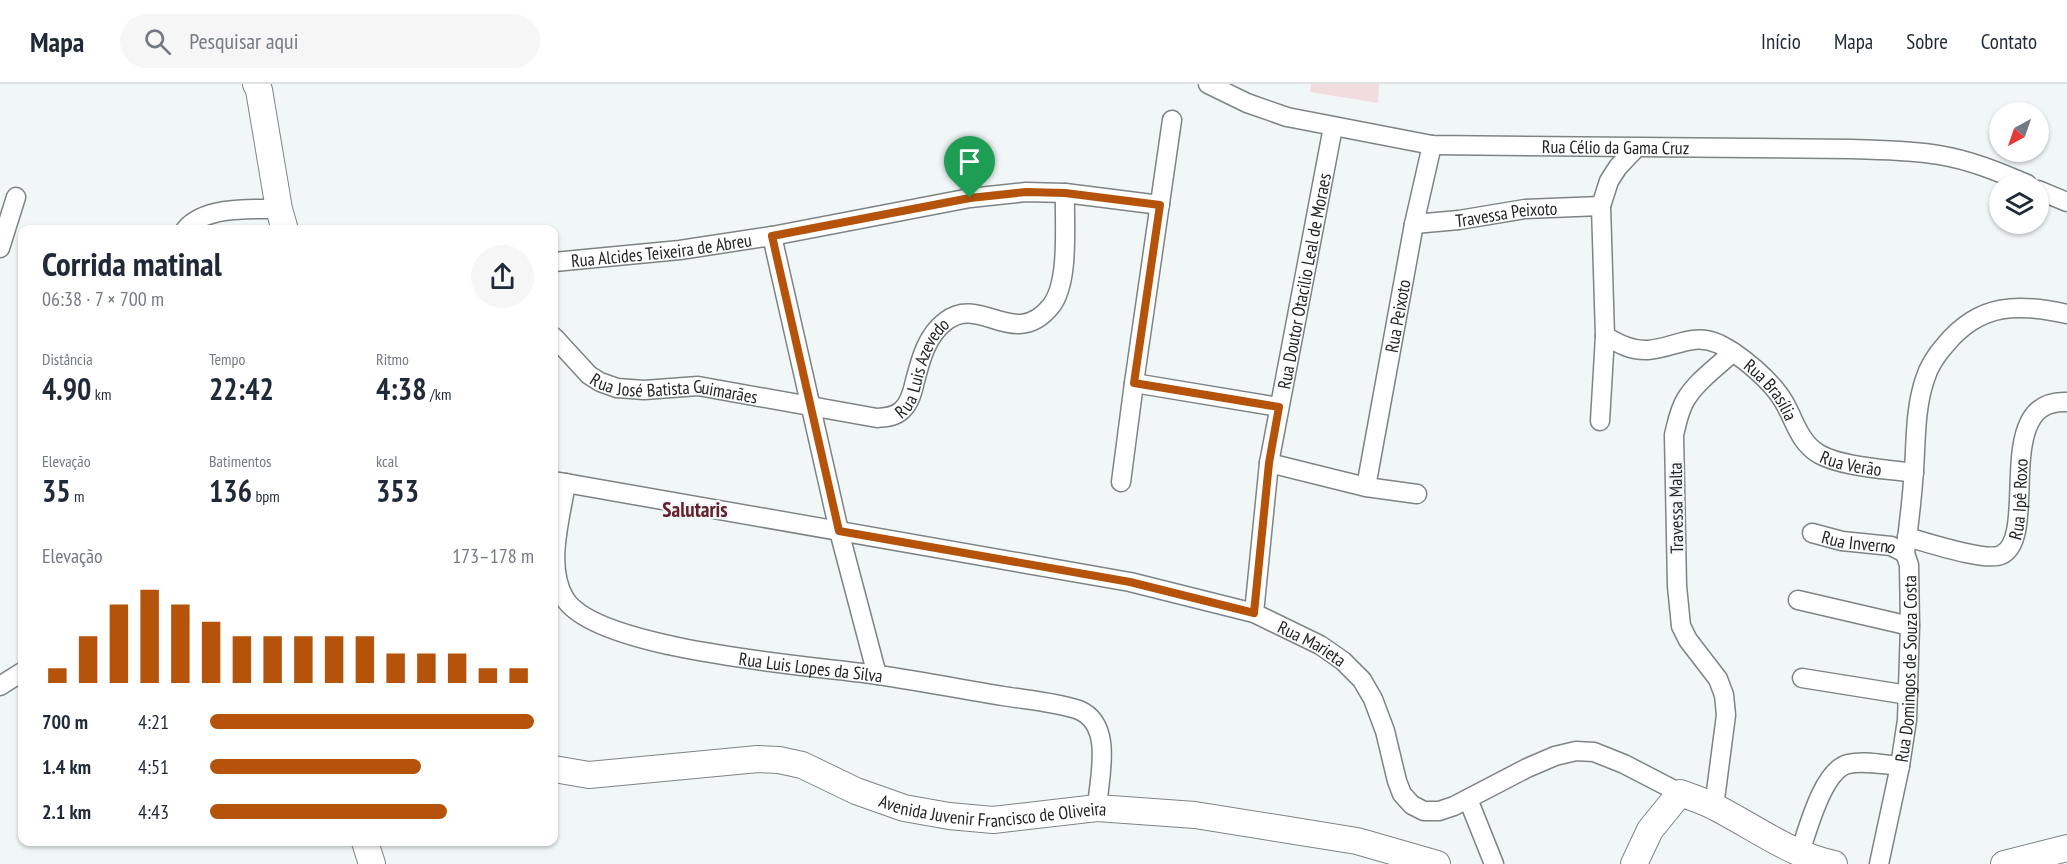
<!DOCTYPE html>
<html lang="pt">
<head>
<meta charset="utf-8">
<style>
	body { margin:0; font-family:"PT Sans Narrow",sans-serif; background:#f6f6f7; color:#1f2937; height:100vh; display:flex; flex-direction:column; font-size:22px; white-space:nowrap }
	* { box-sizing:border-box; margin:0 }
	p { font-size:20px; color:#747a83 }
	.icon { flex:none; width:33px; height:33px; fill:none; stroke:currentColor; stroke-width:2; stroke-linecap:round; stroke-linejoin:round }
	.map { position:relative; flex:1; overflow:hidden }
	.sheet { position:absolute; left:18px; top:141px; width:540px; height:621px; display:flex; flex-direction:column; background:#fff; border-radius:12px; box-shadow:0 2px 4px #0004 }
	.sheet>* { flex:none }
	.needle { width:39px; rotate:220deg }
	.tools { position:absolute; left:1989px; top:18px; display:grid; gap:12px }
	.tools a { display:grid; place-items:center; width:60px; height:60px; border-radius:50%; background:#fff; box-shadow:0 2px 4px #0004; font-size:30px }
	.pin { position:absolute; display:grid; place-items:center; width:51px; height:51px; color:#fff; margin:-62px -26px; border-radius:50% 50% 50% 0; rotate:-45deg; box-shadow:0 0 6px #0007 }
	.pin .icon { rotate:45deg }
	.round { display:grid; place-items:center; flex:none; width:63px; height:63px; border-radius:32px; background:#f6f6f7 }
	.headline { display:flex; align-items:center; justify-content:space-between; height:102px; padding:0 24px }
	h1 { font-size:33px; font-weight:700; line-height:45px }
	.stats { display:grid; grid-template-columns:repeat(3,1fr); gap:9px; height:102px; padding:6px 24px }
	.stats div { display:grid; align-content:center }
	.stats b { font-size:30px; font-weight:700 }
	.stats small { font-size:16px; font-weight:400 }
	.stats p { font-size:16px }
	.chart { height:168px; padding:12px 24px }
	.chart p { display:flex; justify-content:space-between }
	.chart svg { width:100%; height:108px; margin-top:6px; stroke:#b45309; stroke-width:6 }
	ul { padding:0 24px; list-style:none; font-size:20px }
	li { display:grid; grid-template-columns:96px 72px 1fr; align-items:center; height:45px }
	li i { height:15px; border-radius:8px; background:#b45309 }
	header { display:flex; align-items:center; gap:36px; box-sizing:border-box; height:84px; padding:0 30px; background:#fff; border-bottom:2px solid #e0e1e3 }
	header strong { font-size:28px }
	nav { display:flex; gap:33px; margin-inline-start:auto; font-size:21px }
	.search { width:420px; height:54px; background:#f6f6f7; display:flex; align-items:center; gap:15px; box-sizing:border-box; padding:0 21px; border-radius:33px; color:#747a83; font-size:22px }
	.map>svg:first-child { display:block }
	.green { fill:#f1ddde }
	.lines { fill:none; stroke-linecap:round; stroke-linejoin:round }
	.street-casing { stroke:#7e8383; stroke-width:21 }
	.secondary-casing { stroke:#7e8383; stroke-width:28 }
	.street { stroke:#fff; stroke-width:18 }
	.secondary { stroke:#fff; stroke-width:26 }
	.route-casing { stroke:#fff; stroke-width:12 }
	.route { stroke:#b45309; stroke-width:8 }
	.labels { text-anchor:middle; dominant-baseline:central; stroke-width:4.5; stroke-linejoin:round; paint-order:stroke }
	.street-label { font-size:18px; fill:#232525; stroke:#f1f7f7 }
	.quarter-label { font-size:21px; font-weight:bold; fill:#65202d; stroke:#f1f7f7 }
</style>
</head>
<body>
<header>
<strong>Mapa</strong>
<div class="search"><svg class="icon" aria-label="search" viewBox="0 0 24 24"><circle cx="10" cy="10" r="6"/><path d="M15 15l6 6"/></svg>Pesquisar aqui</div>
<nav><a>Início</a><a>Mapa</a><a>Sobre</a><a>Contato</a></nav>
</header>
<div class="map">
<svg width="2067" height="780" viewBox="0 0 2067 780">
	<rect width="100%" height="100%" fill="#f1f7f7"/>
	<path class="green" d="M1311,0H1379L1378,19L1310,8Z"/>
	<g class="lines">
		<g class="street-casing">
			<g id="street">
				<path id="s1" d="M1208,0L1247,19L1287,33L1432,61L1852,65C1881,66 1911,66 1939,71C1970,76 1999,88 2027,100"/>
				<path d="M2038,106L2067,118"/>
				<path id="s2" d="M1414,140L1459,136L1525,125L1601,122"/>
				<path d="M185,146C204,122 252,125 279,125"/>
				<path d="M772,152L839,447L877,591"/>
				<path d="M0,164L16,113"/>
				<path id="s3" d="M554,178L680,166L772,152L970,114L1026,108L1065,109L1160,121"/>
				<path id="s4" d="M1605,252C1619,260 1632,267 1648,266C1675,264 1692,248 1719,260C1741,271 1772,297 1784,318C1795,337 1799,358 1819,370C1842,383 1887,385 1914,389"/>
				<path id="s5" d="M554,253L589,291L600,298L617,304L644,306L698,302L877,334C886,333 895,333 902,326C910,319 913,306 915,297C921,274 927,251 946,237C980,210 1015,267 1051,222C1070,198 1064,139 1065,109"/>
				<path d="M1134,299L1279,323"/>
				<path d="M1600,337L1605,252L1601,122L1609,97L1618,83L1636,64"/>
				<path d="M1269,379L1366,403L1417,410"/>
				<path id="s6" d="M554,397L1130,498L1254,529L1320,561L1343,577L1362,596L1373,615L1385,647L1397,697L1402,710L1412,721L1424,727H1439L1454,722L1527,684L1555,672L1576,667L1594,668L1624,680L1680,709"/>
				<path d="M1121,398L1134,299L1172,36"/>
				<path id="s7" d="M566,399C561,433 545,482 565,515C598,567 815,582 878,591C919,597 961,605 1003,612C1028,616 1055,618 1079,626C1114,641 1099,693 1097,724"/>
				<path id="s8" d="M1366,403L1414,140L1432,61"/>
				<path id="s9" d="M1812,449L1842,457L1891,462L1905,469"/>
				<path id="s10" d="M1907,453C1926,458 1985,478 2001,471C2041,453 1990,314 2067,318"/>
				<path d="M1798,516L1910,542"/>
				<path id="s11" d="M1254,529L1269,379L1333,43"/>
				<path d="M1802,594L1908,611"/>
				<path d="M0,602L22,588"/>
				<path d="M1468,715L1494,780"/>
				<path d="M1714,723L1726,631L1724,611L1718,595L1688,556L1681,542L1677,502L1674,351C1677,339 1679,326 1686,315C1697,297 1717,283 1733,268"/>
				<path d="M1800,768C1808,745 1823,686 1848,680C1865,676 1884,681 1900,682"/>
				<path id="s12" d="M1879,780L1900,682L1907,636L1910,542L1909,481L1905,469C1909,441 1912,414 1914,386C1916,357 1915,324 1925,295C1929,282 1937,270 1946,260C1980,219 2019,219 2067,230"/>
			</g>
		</g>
		<g class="secondary-casing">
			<g id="secondary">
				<path d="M256,0L259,6L279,125L285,146"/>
				<path id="s13" d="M554,685L589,691L758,675L779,676L802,681L856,707L904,724L949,732L993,736L1097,724L1195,731L1357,757L1437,780"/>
				<path d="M365,758L372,780"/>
				<path d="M1634,780L1650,746L1680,709C1691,713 1704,717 1715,723C1754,743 1791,771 1834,780"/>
				<path d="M2004,780L2067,764"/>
			</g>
		</g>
		<use href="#street" class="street"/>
		<use href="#secondary" class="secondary"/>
	</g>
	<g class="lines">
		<g class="route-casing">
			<path id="route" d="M1026,108L1065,109L1160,121L1134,299L1279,323L1269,379L1254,529L1130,498L839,447L772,152L970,114Z"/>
		</g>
		<use href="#route" class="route"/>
	</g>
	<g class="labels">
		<g class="street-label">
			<text stroke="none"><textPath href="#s1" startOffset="417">Rua Célio da Gama Cruz</textPath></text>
			<text stroke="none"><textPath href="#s2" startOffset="93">Travessa Peixoto</textPath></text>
			<text stroke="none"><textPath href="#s3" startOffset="108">Rua Alcides Teixeira de Abreu</textPath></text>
			<text stroke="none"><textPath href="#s11" startOffset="336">Rua Doutor Otacilio Leal de Moraes</textPath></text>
			<text stroke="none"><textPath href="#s8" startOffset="174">Rua Peixoto</textPath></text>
			<text stroke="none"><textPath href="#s5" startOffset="420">Rua Luis Azevedo</textPath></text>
			<text stroke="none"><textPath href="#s5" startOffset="140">Rua José Batista Guimarães</textPath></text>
			<text stroke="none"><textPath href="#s4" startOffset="189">Rua Brasília</textPath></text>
			<text stroke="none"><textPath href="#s4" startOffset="304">Rua Verão</textPath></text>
			<text stroke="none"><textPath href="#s10" startOffset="158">Rua Ipê Roxo</textPath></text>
			<text transform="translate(1676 424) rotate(-91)">Travessa Malta</text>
			<text stroke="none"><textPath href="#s9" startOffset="48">Rua Inverno</textPath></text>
			<text stroke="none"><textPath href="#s6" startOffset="778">Rua Marieta</textPath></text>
			<text stroke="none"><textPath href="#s7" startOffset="378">Rua Luis Lopes da Silva</textPath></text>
			<text stroke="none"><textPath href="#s12" startOffset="198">Rua Domingos de Souza Costa</textPath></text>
			<text stroke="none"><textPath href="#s13" startOffset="450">Avenida Juvenir Francisco de Oliveira</textPath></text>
		</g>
		<g class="quarter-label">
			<text x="695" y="425">Salutaris</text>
		</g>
	</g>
</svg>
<div class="tools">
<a><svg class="needle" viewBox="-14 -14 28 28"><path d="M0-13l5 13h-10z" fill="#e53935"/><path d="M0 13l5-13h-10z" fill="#747a83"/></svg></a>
<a><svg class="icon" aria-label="layers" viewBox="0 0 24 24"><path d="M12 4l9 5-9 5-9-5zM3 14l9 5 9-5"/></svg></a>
</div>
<div class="pin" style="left:970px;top:114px;background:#1e9e55"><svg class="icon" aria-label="arrive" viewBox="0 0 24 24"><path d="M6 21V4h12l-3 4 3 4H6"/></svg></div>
<section class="sheet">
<div class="headline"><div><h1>Corrida matinal</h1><p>06:38 · 7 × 700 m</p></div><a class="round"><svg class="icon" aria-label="share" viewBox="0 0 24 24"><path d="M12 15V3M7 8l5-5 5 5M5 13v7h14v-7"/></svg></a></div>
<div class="stats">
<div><p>Distância</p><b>4.90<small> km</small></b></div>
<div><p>Tempo</p><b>22:42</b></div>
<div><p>Ritmo</p><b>4:38<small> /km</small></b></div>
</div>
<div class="stats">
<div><p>Elevação</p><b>35<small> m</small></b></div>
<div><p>Batimentos</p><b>136<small> bpm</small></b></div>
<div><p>kcal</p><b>353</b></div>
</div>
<div class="chart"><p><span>Elevação</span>173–178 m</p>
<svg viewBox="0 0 160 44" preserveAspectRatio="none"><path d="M5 44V38M15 44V25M25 44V12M35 44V6M45 44V12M55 44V19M65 44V25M75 44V25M85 44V25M95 44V25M105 44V25M115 44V32M125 44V32M135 44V32M145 44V38M155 44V38"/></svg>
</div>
<ul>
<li><b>700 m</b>4:21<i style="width:100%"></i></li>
<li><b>1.4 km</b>4:51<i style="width:65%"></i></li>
<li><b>2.1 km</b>4:43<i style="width:73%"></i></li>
</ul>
</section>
</div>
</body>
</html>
